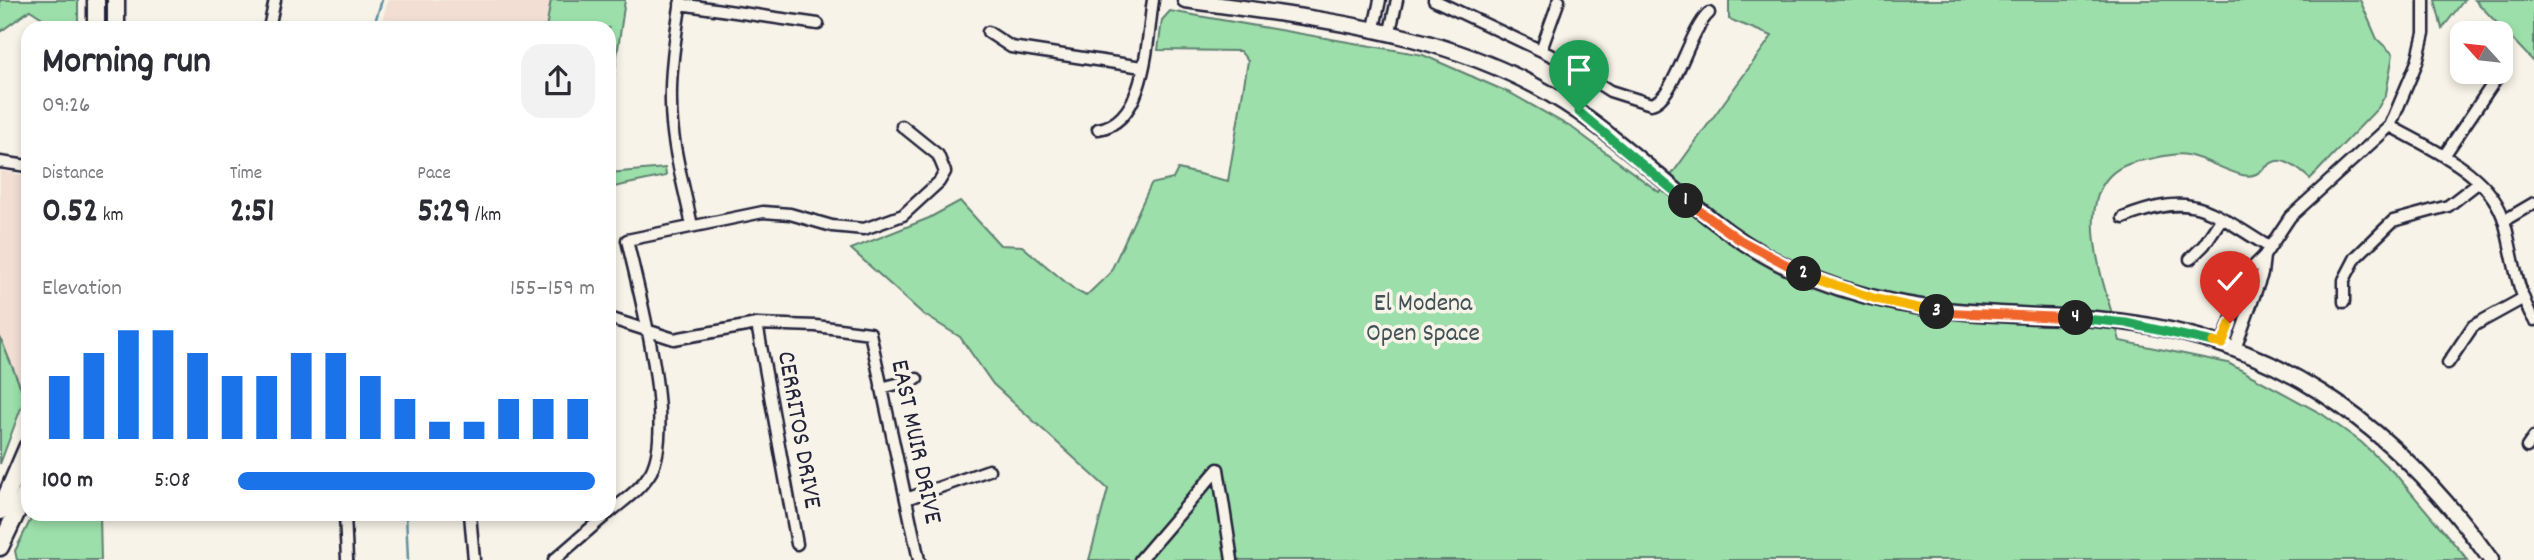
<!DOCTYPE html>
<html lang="en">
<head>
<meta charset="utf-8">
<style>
	body { margin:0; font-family:Dekko,sans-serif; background:#f2f2f3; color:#2b2b33; height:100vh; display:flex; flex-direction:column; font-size:26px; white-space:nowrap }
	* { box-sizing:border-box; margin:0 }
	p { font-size:23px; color:#7c7c81 }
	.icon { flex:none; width:38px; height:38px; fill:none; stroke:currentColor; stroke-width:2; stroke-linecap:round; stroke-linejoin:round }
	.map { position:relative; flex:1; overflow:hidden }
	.side { position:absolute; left:21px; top:21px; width:595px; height:500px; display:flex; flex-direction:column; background:#fff; border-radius:21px; box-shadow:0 4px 10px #0003 }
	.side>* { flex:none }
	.needle { width:46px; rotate:297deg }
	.buttons { position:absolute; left:2450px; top:21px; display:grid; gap:14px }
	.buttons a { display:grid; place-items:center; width:63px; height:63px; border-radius:14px; background:#fff; box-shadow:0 4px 10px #0003; font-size:35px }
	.pin { position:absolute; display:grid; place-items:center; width:60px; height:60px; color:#fff; margin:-72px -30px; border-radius:50% 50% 50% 0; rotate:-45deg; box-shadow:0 0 7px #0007 }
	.pin .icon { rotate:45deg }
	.km { position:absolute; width:35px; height:35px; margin:-18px; border-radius:50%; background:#222; color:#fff; font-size:19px; line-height:35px; text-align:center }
	.round { display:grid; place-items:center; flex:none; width:74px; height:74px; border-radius:21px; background:#f2f2f3 }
	.headline { display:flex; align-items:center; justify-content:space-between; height:119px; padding:0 21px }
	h1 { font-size:38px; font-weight:700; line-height:52px }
	.figures { display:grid; grid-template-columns:repeat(3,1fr); gap:10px; height:119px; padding:7px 21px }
	.figures div { display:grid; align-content:center }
	.figures b { font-size:35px; font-weight:700 }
	.figures small { font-size:19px; font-weight:400 }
	.figures p { font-size:19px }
	.chart { height:196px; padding:14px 21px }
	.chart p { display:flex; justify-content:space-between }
	.chart svg { width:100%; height:126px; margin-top:7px; stroke:#1a73e8; stroke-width:6 }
	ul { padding:0 21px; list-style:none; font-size:23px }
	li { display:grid; grid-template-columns:112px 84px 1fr; align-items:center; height:52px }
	li i { height:18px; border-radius:9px; background:#1a73e8 }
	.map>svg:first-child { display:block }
	.built { fill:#f2ded3 }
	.green { fill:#9cdfaa; stroke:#5f8072; stroke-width:2 }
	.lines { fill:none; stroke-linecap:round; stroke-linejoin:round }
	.stream { stroke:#6190a3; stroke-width:2.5 }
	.minor-casing { stroke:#22223b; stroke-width:15 }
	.secondary-casing { stroke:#22223b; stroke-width:19 }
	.primary-casing { stroke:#22223b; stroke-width:21 }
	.minor { stroke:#f7f3e8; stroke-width:10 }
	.secondary { stroke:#f7f3e8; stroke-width:14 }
	.primary { stroke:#f7f3e8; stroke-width:16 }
	.split-1-casing { stroke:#fff; stroke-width:14 }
	.split-2-casing { stroke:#fff; stroke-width:14 }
	.split-3-casing { stroke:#fff; stroke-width:14 }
	.split-4-casing { stroke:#fff; stroke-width:14 }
	.split-5-casing { stroke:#fff; stroke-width:14 }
	.split-6-casing { stroke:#fff; stroke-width:14 }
	.split-1 { stroke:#22a559; stroke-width:9 }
	.split-2 { stroke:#f0652b; stroke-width:9 }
	.split-3 { stroke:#f5b400; stroke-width:9 }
	.split-4 { stroke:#f0652b; stroke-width:9 }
	.split-5 { stroke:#22a559; stroke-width:9 }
	.split-6 { stroke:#f5b400; stroke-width:9 }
	.labels { text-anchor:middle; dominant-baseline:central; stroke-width:7; stroke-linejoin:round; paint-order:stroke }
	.park-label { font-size:26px; fill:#405157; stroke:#f7f3e8 }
	.street-label { font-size:26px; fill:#22223b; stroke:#f7f3e8 }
</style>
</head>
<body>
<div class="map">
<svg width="2534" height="560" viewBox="0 0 2534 560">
	<rect width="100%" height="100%" fill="#f7f3e8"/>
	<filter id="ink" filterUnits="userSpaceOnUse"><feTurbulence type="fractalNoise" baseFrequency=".0143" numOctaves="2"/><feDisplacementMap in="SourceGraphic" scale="14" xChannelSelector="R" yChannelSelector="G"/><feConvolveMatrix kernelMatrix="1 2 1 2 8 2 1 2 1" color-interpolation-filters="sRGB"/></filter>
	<g filter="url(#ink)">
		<path class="built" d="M388,0H625L609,111V28H380Z
			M0,171L28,176V390L0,464Z"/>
		<path class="green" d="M0,0H78V28H58L30,10L0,32Z
			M551,0H625L609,111V28H546Z
			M1729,0H2360L2377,39L2393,54L2386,94L2378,108L2310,179C2265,137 2271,182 2242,175C2223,170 2206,159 2187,155C2175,152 2157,158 2145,160C2057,172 2106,288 2120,341L2228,363L2322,414L2361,442L2397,476L2468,560H1089L1108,489L993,384L960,337L923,314L851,249L929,218L960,201L1000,245L1022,246L1075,290L1086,296L1110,273L1151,184L1173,179L1178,169L1228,181L1248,61L1240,51L1158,50L1162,20L1170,11L1423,55L1512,94L1574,129L1659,192L1772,36L1729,19Z
			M2435,0H2464L2442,29Z
			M2475,0H2534V62Z
			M665,168L666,176L609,188V173Z
			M0,337L23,393L27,392L0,464Z
			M33,515H100L101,560H17L15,551Z"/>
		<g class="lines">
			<path class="stream" d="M373,28L382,0
				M406,514L408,560"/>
			<g class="minor-casing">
				<path id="minor" d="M681,0C676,34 670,68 671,103C671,144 684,186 692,226
					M1434,0L1563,61L1610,91L1651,104C1675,99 1688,32 1709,13
					M680,4L818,24
					M269,28L275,0
					M1374,28L1380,0
					M1390,31L1397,0
					M988,32L1011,47L1142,67
					M1541,50L1559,0
					M2390,126C2431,149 2493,174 2505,224C2514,258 2516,290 2534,320
					M1098,129C1147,122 1147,38 1153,0
					M2444,156L2502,70
					M0,162L28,166
					M2123,218C2195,190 2208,210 2269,247
					M2505,220L2534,203
					M2190,259L2204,245L2222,218
					M2344,302V280L2356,257L2393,221L2448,206L2479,182
					M609,318L674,339L757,324L816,326L870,333L919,560
					M757,324L797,544
					M2222,344L2250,270L2264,256L2290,217L2390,126L2417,62L2424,33V0
					M2235,349L2262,274L2264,256
					M2448,363L2473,326L2522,299
					M881,388L917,379
					M2527,447L2534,437
					M906,499L989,470
					M609,513C624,500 641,489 651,472C676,425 639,292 627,240L763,212L790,214L832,226L864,229L903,215L939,182L945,172L938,155L902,126
					M345,514L347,560
					M470,514L474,560
					M554,560L607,514
					M1140,560L1218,469L1232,560"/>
			</g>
			<g class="secondary-casing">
				<path id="secondary" d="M1185,0C1322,20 1461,31 1578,112C1661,169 1714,239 1812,278C1913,318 1991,312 2095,319C2270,332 2392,422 2491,560"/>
			</g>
			<g class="primary-casing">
				<path id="primary" d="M96,0V28
					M116,28V0
					M0,511L28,446
					M0,547L28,488"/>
			</g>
			<use href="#minor" class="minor"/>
			<use href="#secondary" class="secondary"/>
			<use href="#primary" class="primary"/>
		</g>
	</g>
	<g class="lines" filter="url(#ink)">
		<g class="split-1-casing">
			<path id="split-1" d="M1579,112L1686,201"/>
		</g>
		<g class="split-2-casing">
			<path id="split-2" d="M1686,201L1740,240L1804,274"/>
		</g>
		<g class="split-3-casing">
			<path id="split-3" d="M1804,274L1876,299L1937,312"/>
		</g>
		<g class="split-4-casing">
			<path id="split-4" d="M1937,312L2076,318"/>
		</g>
		<g class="split-5-casing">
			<path id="split-5" d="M2076,318L2126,323L2213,342"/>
		</g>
		<g class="split-6-casing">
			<path id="split-6" d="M2213,342L2222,344L2230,323"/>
		</g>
		<use href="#split-1" class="split-1"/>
		<use href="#split-2" class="split-2"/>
		<use href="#split-3" class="split-3"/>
		<use href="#split-4" class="split-4"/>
		<use href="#split-5" class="split-5"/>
		<use href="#split-6" class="split-6"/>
	</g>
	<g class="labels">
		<g class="park-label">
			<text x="1423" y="304">El Modena<tspan x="1423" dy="30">Open Space</tspan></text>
		</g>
		<g class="street-label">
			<text transform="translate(798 430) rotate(80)">CERRITOS DRIVE</text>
			<text transform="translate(915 442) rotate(78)">EAST MUIR DRIVE</text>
		</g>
	</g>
</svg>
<div class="buttons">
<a><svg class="needle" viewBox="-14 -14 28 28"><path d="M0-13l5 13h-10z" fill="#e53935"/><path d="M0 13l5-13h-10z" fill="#7c7c81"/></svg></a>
</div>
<div class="pin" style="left:1579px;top:112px;background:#1e9e55"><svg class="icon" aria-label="arrive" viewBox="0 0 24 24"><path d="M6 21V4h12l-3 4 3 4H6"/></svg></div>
<div class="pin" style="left:2230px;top:323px;background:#d93025"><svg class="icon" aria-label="check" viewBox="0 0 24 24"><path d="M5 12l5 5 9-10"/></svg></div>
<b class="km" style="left:1686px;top:201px">1</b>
<b class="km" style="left:1804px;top:274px">2</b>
<b class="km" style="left:1937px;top:312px">3</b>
<b class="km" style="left:2076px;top:318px">4</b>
<section class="side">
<div class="headline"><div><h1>Morning run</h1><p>09:26</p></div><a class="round"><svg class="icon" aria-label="share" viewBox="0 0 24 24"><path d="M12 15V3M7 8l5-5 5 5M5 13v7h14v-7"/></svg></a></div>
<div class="figures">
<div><p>Distance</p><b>0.52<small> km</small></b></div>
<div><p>Time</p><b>2:51</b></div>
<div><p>Pace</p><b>5:29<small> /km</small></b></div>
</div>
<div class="chart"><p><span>Elevation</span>155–159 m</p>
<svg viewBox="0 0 160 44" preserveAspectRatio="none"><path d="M5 44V22M15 44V14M25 44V6M35 44V6M45 44V14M55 44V22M65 44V22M75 44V14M85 44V14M95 44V22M105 44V30M115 44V38M125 44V38M135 44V30M145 44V30M155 44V30"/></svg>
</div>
<ul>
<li><b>100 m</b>5:08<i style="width:100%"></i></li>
</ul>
</section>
</div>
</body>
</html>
